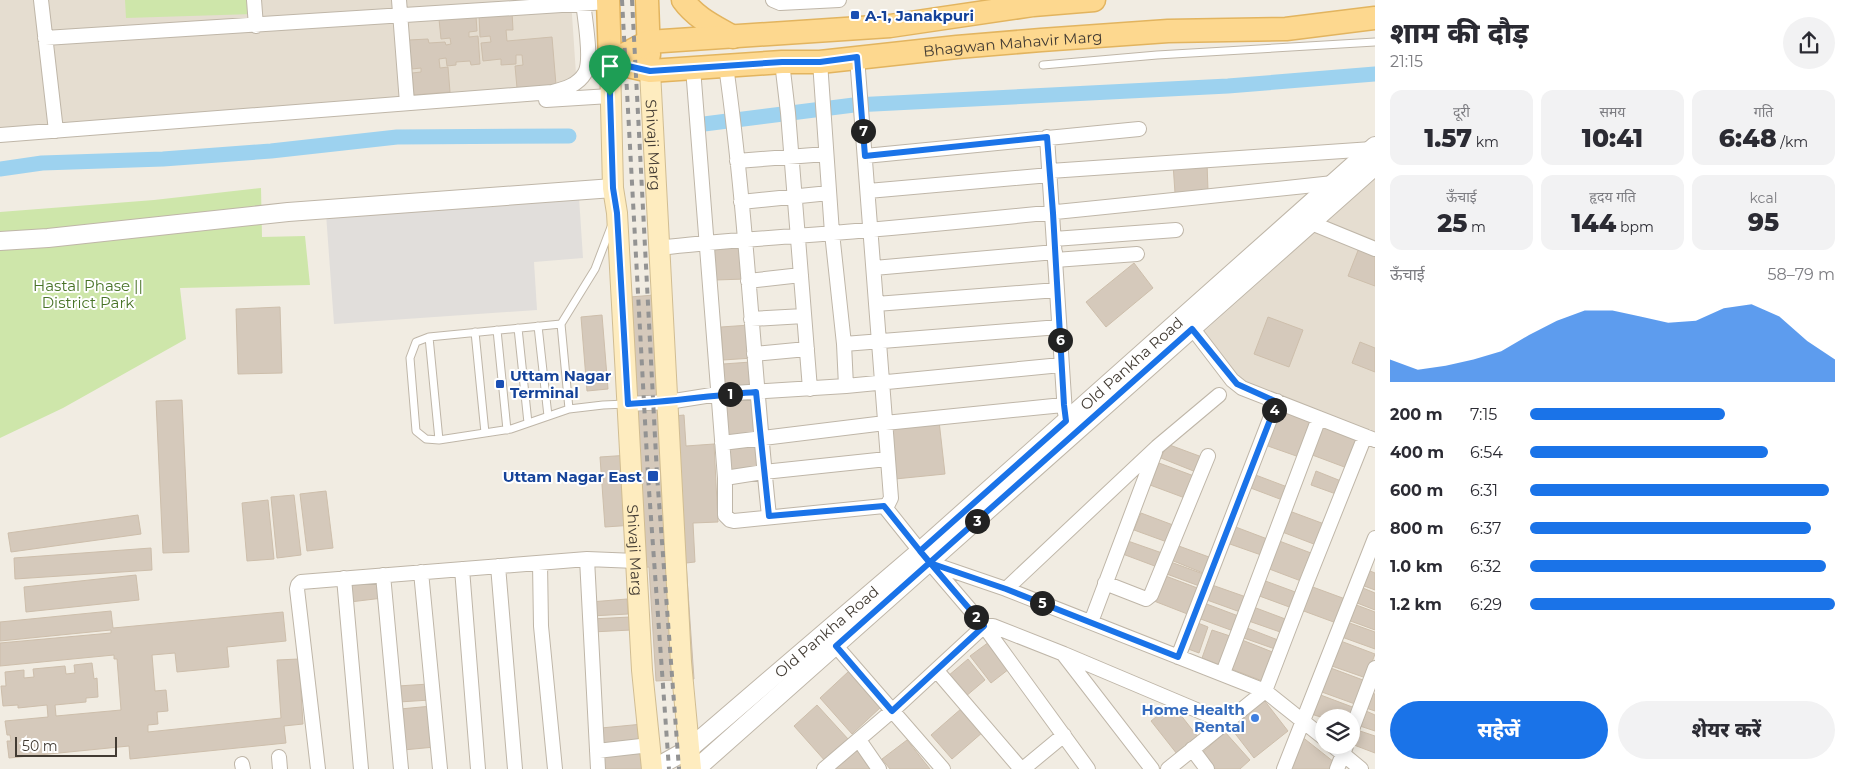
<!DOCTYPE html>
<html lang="hi">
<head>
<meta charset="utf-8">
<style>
	body { margin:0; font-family:Montserrat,"Noto Sans Devanagari",sans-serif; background:#f2f2f3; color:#2b2b33; height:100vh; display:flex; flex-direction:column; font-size:19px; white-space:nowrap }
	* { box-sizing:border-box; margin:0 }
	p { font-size:16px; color:#7c7c81 }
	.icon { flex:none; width:28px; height:28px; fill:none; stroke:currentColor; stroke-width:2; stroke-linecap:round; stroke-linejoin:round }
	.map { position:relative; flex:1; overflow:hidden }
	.panel { display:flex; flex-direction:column; background:#fff; width:475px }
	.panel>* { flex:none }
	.fabs { position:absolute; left:1315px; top:709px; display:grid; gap:10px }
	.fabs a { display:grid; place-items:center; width:45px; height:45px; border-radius:50%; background:#fff; box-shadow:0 2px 12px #0003; font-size:25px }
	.scale { position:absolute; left:15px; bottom:12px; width:102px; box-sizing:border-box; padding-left:5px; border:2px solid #423b33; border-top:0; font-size:14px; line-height:18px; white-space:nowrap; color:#423b33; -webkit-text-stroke:4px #fff; paint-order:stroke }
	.pin { position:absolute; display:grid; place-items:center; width:42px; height:42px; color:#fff; margin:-51px -21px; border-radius:50% 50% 50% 0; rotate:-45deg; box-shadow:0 0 5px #0007 }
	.pin .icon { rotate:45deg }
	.km { position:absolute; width:25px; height:25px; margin:-12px; border-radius:50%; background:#222; color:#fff; font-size:14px; line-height:25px; text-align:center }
	.round { display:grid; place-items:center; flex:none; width:52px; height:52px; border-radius:26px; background:#f2f2f3 }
	.head { display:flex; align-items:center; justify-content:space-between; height:85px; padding:0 15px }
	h1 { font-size:28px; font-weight:800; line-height:38px }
	.figures { display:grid; grid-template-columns:repeat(3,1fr); gap:8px; height:85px; padding:5px 15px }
	.figures div { display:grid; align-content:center; border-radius:12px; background:#f2f2f3; text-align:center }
	.figures b { font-size:25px; font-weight:800 }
	.figures small { font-size:14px; font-weight:400 }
	.figures p { font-size:14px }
	.chart { height:140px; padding:10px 15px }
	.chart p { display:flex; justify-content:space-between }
	.chart svg { width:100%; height:90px; margin-top:5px; fill:#1a73e8; opacity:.7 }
	.cta { display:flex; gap:10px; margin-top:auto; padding:10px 15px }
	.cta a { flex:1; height:58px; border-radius:30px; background:#1a73e8; color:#fff; font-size:20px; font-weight:800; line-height:58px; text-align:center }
	.cta a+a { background:#f2f2f3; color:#2b2b33 }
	ul { padding:0 15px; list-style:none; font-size:16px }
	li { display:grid; grid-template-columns:80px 60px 1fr; align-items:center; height:38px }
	li i { height:12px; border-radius:6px; background:#1a73e8 }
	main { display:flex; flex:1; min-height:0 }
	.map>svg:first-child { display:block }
	.residential { fill:#e5ddd0 }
	.green { fill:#cee6aa }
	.parking { fill:#e1dedb }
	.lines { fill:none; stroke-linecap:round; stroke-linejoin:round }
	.canal { stroke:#9dd2ef; stroke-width:15 }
	.building { fill:#d5c9bb; stroke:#cdbeab }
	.service-casing { stroke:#bfb6a8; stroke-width:9 }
	.minor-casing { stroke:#bfb6a8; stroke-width:16 }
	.tertiary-casing { stroke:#bfb6a8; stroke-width:20 }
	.secondary-casing { stroke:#d1bd92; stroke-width:22 }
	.primary-casing { stroke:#e2b45f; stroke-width:25 }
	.service { stroke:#fff; stroke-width:7 }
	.minor { stroke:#fff; stroke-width:14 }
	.tertiary { stroke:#fff; stroke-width:18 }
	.secondary { stroke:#feecbf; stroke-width:20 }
	.primary { stroke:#fdd88f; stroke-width:22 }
	.rail { stroke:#939393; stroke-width:4; stroke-dasharray:6 6; stroke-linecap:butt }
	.route-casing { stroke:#fff; stroke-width:10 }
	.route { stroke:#1a73e8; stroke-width:6 }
	.transit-dot { fill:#1a4fb4; stroke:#fff; stroke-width:2 }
	.shop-dot { fill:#3f7fe0; stroke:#fff; stroke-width:2 }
	.labels { text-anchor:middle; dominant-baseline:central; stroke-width:4; stroke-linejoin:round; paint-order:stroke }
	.transit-label { font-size:15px; font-weight:bold; fill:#164399; stroke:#fff; text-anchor:start }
	.street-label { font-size:15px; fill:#423b33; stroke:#fff }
	.park-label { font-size:15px; fill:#487327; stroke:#fff }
	.shop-label { font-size:15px; font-weight:bold; fill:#366cbe; stroke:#fff; text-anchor:end }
</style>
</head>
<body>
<main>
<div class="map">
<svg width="1375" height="769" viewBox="0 0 1375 769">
	<rect width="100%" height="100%" fill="#f1ece2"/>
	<path class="residential" d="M0,0H571L577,89L0,133Z
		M1375,178V436L1239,382L1199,336Z"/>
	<path class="green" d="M125,0H253L254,14L126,18Z
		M261,188L262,237L305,236L310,285L180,288L186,339L63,408L0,438V212L154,200Z"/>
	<path class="parking" d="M578,182L583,258L534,262L537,310L334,324L325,200Z"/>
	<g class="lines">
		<path class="canal" d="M704,124L854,105L1228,86L1375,74
			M0,169L42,163L163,159L271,151L397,137L569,136"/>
	</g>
	<path class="building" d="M512,12L513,30H506L507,41L552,37L556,85L517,88L515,66L523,65L522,55H516V64L501,65V59L483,61L481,43L491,42L490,36L480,37L479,15Z
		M476,16L477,31L469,32V37L478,36L480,64L471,65L470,61L456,62V65L447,66L446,58L439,59L440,68L448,67L450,92L414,95L412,73L421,72V68L412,69L409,40L428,39L429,43L445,42L446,45L451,44L450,38L441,39L439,19Z
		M1207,162L1208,191L1175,193L1173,164Z
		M745,246L746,279L715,280L714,247Z
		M1359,248L1375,254V286L1348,276Z
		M1134,263L1153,288L1106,327L1086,302Z
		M666,294L674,416L684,415L686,446L714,444L718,522L693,523L695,562L686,563L694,679L656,681L649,567L637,568L634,525L605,527L600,457L630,455V297Z
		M280,307L282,373L238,374L236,309Z
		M602,315L608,389L587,391L581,317Z
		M1268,317L1303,330L1289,367L1254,354Z
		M750,325L753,358L723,360L721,327Z
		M1360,342L1375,348V372L1352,363Z
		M751,362L753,388L725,390L723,364Z
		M754,397L757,438L728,440L725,399Z
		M182,400L189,552L163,553L156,401Z
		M1278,410L1315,424L1302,458L1265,445Z
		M939,421L945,474L895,479L890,426Z
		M1318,424L1358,439L1347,468L1307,453Z
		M758,442L760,469L731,470L729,444Z
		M1167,444L1202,457L1196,472L1161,458Z
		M1159,463L1194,476L1185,498L1150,485Z
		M1316,471L1341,481L1336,494L1311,485Z
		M1253,474L1290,488L1285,501L1248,487Z
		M326,491L333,548L307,551L300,494Z
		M294,495L301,555L277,558L271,497Z
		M268,500L274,559L247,561L242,503Z
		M1284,509L1327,525L1319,546L1277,530Z
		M1141,513L1173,525L1167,542L1134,530Z
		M138,515L141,534L11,552L8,533Z
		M1233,526L1270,540L1264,556L1227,543Z
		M1274,539L1311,553L1301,581L1264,567Z
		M1125,540L1165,554L1160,568L1120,553Z
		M1176,545L1209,557L1203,573L1171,560Z
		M151,548L152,570L15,579L14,558Z
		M1168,561L1206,575L1202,587L1164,573Z
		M1365,569L1375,573V590L1359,584Z
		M136,575L139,600L26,612L24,587Z
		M1163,575L1200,589L1190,615L1154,601Z
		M1260,579L1298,593L1292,608L1254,594Z
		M381,580L383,598L350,602L349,584Z
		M1212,585L1249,598L1243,613L1207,600Z
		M1310,586L1348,600L1339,624L1301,610Z
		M1358,586L1375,593V610L1352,601Z
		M627,599L628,614L591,616L590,602Z
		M1204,603L1241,617L1236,632L1198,618Z
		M1351,603L1375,612V630L1345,619Z
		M1248,605L1288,620L1283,633L1243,619Z
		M111,611L113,628L283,612L286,641L227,647L229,667L177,672L175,653L152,655L155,691L166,690L168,711L157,712L158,724L148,725V732L281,718L277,660L299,659L303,724L284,726L286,743L130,759L129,746L9,758L7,741H11L10,735H7L5,721L48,717L47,705L18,708V705L3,706L1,686H6L5,672L24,670V678L34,677L33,669L65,666L66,674L75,673L74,665L92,663L94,679L97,678L98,697L86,698V702L55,705L56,716L121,710L117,659H114V655L0,666V643L111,633V630L0,641V622Z
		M630,617L631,630L592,632L591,619Z
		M1193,621L1208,627L1199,653L1183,647Z
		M1344,621L1375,632V649L1339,636Z
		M1242,626L1278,640L1275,649L1238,636Z
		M1212,630L1233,637L1222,666L1202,658Z
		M1237,638L1275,653L1265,682L1226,667Z
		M1338,640L1375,654L1366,678L1329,665Z
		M989,642L1009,669L991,683L970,656Z
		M968,659L985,680L965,697L948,676Z
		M1328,667L1363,680L1355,704L1319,691Z
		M849,671L881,707L852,734L820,698Z
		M429,684L430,700L399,702L398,686Z
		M1371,693L1375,694V711L1366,708Z
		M1318,694L1355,708L1351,718H1324L1311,714Z
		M1264,700L1288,731L1254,758L1230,727Z
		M1172,704L1198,737L1177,754L1151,721Z
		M817,705L849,740L826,762L794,726Z
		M432,706L435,747L403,750L400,709Z
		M962,708L983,732L952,759L931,735Z
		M1366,711L1375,715V731L1360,726Z
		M643,724L645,745L603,749L601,728Z
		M1360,731L1375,736V753L1354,745Z
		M1225,732L1250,760L1240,769H1214L1201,754Z
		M1301,736L1334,762L1331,769H1289Z
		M907,740L930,769H890L882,759Z
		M855,746L875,769H832Z
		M643,747L645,769H605L603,751Z"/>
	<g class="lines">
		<g class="service-casing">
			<path id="service" d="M1043,65L1157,55L1375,42
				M561,324L429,337L416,342L410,358L416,431L426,439L439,440L511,429L569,409L603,405L626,404
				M538,326L548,416
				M518,328L528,423
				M497,330L507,430
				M475,332L485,433
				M429,337L439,440
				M569,409L561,324L595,269L611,227"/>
		</g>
		<g class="minor-casing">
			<path id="minor" d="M41,0L56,131
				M254,0L256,26
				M399,0L407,103
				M773,0L780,3L839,0
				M45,38L608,2
				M782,62L788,113L810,389
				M820,62L832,233L844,344L846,386
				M726,66C747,215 753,366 769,516
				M693,68L725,478V515L730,520L734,521L884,506L888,504L891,498L857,57
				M546,100L610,96
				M0,135L552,92C565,89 578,85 585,73C593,59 584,17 583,0
				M1047,137L1065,413
				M865,156L1139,129
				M737,161L826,154
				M1050,171L1372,149
				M868,191L1050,175
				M741,202L829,193
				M1304,220L1375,249
				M1054,239L1176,230
				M659,248C717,241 775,238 833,233C1000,219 1167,201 1333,183
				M1055,260L1137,254
				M874,268L1055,252
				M748,281L801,275
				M876,304L1057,290
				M751,319L804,316
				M1193,329L1232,380L1242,388L1375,440
				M844,344L1059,327
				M754,354L807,349
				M627,404L668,402L718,394L846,386L1061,365
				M722,443L885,423L1063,405
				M725,478L764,472L887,459
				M884,506L920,551L984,626L1088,769
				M587,559L598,769
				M540,563L541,626L555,769
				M930,563L1006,589L1265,691L1324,738
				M498,566L515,769
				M462,569L478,769
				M421,572L440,769
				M383,575L401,769
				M344,578L361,769
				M1105,583L1146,599L1151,595L1208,456
				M1006,589L1157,447L1219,395
				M1091,622L1155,452
				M836,646L943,769
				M1064,655L1152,769
				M1178,657L1277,401
				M937,671L1021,769
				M1223,673L1319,418
				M1351,732L1375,668
				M859,740L879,769
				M1332,745L1361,769
				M1192,749L1207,769
				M597,751L650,745
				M279,757L280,769
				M242,764L243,769
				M318,769L297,589L298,585L301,582L587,559L636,561
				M824,769L892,711L984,626H993L1064,654L1225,722
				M1023,769L1064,735
				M1168,769L1265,691L1306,584L1365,436
				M1284,769L1375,538
				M1337,769L1346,746"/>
		</g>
		<g class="tertiary-casing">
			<g id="tertiary">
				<path d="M0,241L48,238L288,212L613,188"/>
				<path id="s1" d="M653,769L689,749L920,551L1375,146"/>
				<path d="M696,769L1375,166"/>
			</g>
		</g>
		<g class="secondary-casing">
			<g id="secondary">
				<path id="s2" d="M610,62L613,188L617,213L642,670L652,769"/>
				<path id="s3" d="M650,71L681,662L691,769"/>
			</g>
		</g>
		<g class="primary-casing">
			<g id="primary">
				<path d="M608,0L610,62"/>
				<path d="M647,0L649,55"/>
				<path d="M683,0C696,18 714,26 733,37"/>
				<path id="s4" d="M610,62L650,71L782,62H820L957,47L1041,40L1168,31L1286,29L1375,18"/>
				<path d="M610,62L648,42L890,26L1033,5L1094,0"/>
			</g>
		</g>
		<use href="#service" class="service"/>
		<use href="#minor" class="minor"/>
		<use href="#tertiary" class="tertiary"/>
		<use href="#secondary" class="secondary"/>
		<use href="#primary" class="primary"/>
		<path class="rail" d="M622,0L648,476L669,769
			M632,0L657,475L679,769"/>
	</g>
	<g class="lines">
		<g class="route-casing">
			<path id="route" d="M610,96L613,188L617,213L628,404C671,402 713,395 756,392L769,516L884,506L920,551L984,626L892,711L836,646L1192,329L1237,384L1277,402L1178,657L1006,589L930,563L920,551L1066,421L1064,405L1053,213L1047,137L865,156L857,57L820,62H782L650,71L610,62V96"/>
		</g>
		<use href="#route" class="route"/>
	</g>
	<g class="transit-dot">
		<rect x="850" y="10" width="10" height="10" rx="2.5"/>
		<rect x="495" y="379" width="10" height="10" rx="2.5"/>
		<rect x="647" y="470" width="12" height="12" rx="2.5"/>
	</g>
	<circle class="shop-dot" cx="1255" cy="718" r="5"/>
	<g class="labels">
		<g class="transit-label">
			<text x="865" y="15">A-1, Janakpuri</text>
			<text x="510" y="375">Uttam Nagar<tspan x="510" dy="17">Terminal</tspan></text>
			<text x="642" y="476" text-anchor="end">Uttam Nagar East</text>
		</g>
		<g class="street-label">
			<text stroke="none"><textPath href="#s4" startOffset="405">Bhagwan Mahavir Marg</textPath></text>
			<text stroke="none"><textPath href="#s3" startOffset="74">Shivaji Marg</textPath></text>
			<text stroke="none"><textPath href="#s1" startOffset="628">Old Pankha Road</textPath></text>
			<text stroke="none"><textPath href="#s2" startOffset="489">Shivaji Marg</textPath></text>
			<text stroke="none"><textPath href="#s1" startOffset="222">Old Pankha Road</textPath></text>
		</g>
		<g class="park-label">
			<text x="88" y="285">Hastal Phase ||<tspan x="88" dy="17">District Park</tspan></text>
		</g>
		<g class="shop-label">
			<text x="1245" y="709">Home Health<tspan x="1245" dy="17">Rental</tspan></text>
		</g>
	</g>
</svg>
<div class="fabs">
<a><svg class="icon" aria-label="layers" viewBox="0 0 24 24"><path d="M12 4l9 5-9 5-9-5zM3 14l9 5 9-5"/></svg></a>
</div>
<div class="scale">50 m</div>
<div class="pin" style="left:610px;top:96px;background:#1e9e55"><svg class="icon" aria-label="arrive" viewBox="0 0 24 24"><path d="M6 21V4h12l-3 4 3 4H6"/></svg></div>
<b class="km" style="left:730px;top:394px">1</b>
<b class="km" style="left:976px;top:617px">2</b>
<b class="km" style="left:977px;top:521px">3</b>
<b class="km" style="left:1274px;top:410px">4</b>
<b class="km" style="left:1042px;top:603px">5</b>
<b class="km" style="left:1060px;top:340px">6</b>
<b class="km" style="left:863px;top:131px">7</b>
</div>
<section class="panel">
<div class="head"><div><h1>शाम की दौड़</h1><p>21:15</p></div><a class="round"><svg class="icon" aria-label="share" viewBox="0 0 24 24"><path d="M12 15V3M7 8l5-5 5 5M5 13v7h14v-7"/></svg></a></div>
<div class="figures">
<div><p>दूरी</p><b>1.57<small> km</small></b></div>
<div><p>समय</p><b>10:41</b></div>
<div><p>गति</p><b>6:48<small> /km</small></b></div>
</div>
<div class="figures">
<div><p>ऊँचाई</p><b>25<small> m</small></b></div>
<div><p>हृदय गति</p><b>144<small> bpm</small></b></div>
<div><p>kcal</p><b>95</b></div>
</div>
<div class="chart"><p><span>ऊँचाई</span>58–79 m</p>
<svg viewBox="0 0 160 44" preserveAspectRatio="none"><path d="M0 44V33L10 38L20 36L30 33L40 29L50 21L60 14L70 9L80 9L90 12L100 15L110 14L120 8L130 6L140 12L150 24L160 33V44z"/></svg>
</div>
<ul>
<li><b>200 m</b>7:15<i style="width:64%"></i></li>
<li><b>400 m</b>6:54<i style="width:78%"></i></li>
<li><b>600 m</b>6:31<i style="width:98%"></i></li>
<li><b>800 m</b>6:37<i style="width:92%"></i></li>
<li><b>1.0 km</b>6:32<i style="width:97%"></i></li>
<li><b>1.2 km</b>6:29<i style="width:100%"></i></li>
</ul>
<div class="cta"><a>सहेजें</a><a>शेयर करें</a></div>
</section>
</main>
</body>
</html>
